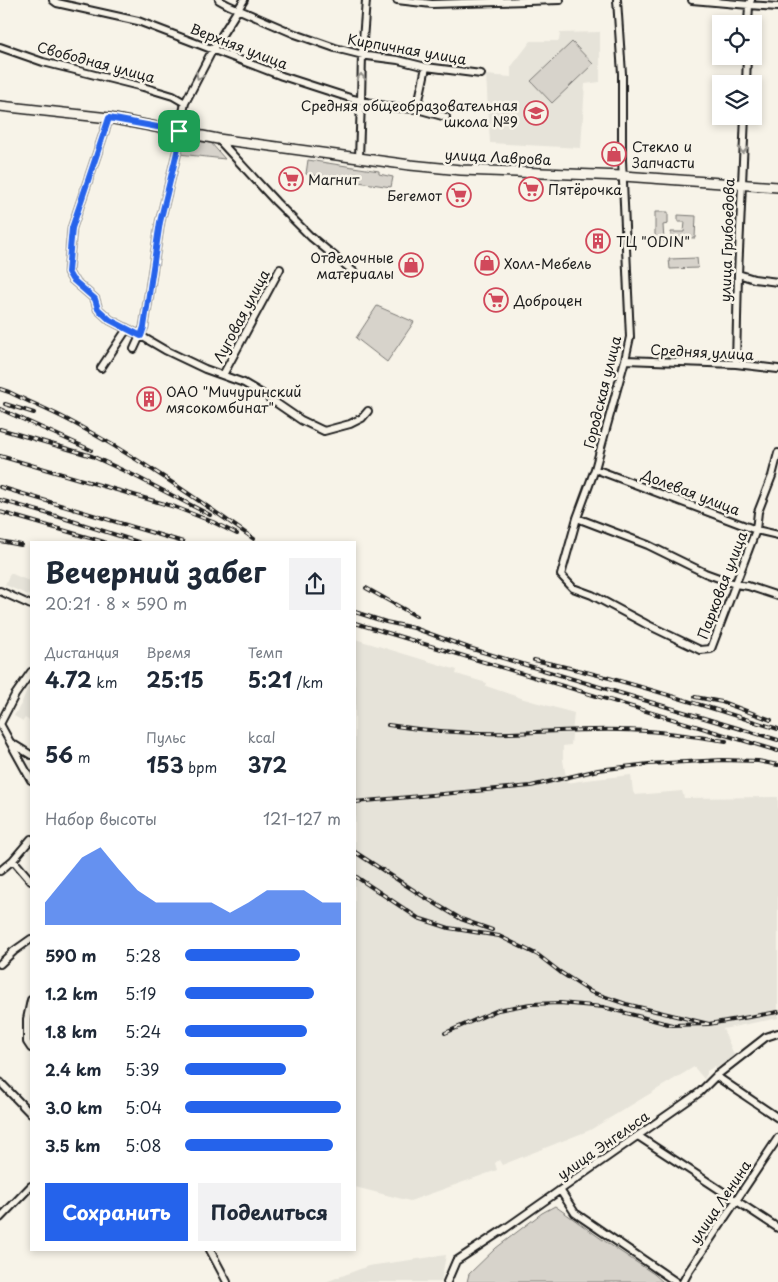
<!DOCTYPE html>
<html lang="ru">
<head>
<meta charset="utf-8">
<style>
	body { margin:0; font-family:"Playpen Sans",sans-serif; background:#f2f2f3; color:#1f2937; height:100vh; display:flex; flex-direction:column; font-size:19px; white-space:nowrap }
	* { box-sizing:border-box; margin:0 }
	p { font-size:16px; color:#747a83 }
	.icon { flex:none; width:28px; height:28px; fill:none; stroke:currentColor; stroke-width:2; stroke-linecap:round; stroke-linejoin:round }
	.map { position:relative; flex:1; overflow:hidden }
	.side { position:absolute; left:30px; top:541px; width:326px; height:710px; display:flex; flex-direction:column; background:#fff; border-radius:0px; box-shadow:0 2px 8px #0003 }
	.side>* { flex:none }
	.buttons { position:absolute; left:712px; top:15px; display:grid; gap:10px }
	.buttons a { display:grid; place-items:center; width:50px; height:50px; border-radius:0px; background:#fff; box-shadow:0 2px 8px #0003; font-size:25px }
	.pin { position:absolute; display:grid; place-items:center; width:42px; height:42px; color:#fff; margin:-21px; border-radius:10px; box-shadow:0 2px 8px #0006 }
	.round { display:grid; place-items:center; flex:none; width:52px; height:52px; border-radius:0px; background:#f2f2f3 }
	.overview { display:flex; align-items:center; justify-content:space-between; height:85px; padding:0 15px }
	h1 { font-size:28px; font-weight:700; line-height:38px }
	.stats { display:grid; grid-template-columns:repeat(3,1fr); gap:8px; height:85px; padding:5px 15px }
	.stats div { display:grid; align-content:center }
	.stats b { font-size:21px; font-weight:700 }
	.stats small { font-size:14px; font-weight:400 }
	.stats p { font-size:14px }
	.chart { height:140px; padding:10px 15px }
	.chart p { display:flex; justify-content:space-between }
	.chart svg { width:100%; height:90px; margin-top:5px; fill:#2563eb; opacity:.7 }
	.primary-button { display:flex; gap:10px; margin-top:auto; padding:10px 15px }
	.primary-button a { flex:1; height:58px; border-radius:0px; background:#2563eb; color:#fff; font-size:20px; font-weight:700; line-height:58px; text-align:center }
	.primary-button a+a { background:#f2f2f3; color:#1f2937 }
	ul { padding:0 15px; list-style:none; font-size:16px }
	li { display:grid; grid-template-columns:80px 60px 1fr; align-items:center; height:38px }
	li i { height:12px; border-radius:6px; background:#2563eb }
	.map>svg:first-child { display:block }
	.built { fill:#e6e3d9 }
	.green { fill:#d7d3cb; stroke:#7a7874 }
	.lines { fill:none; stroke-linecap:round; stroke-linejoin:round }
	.minor-casing { stroke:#1c1c1c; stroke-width:10 }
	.secondary-casing { stroke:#1c1c1c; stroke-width:12 }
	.minor { stroke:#f7f3e8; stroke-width:6 }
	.secondary { stroke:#f7f3e8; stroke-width:9 }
	.rail-casing { stroke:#1c1c1c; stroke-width:4 }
	.rail { stroke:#f7f3e8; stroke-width:2; stroke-dasharray:5.5; stroke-linecap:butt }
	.oneway { stroke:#94928c }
	.route-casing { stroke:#fff; stroke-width:10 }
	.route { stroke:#2563eb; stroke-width:6 }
	.labels { text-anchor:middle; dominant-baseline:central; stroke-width:5; stroke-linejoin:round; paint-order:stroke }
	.street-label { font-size:14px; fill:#1c1c1c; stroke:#f7f3e8 }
	.poi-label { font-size:14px; fill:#1c1c1c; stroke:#f7f3e8; text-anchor:start }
</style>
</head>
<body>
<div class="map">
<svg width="778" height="1282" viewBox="0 0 778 1282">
	<rect width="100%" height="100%" fill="#f7f3e8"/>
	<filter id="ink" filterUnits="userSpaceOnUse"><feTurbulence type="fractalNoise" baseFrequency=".02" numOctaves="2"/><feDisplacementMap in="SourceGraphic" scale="10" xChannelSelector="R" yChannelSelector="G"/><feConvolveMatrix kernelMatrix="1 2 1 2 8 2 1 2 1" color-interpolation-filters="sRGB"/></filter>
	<g filter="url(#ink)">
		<path class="built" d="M600,32V82L585,84L581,148L490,143L486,75L511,77V67L531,41H559L560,33Z
			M10,573L29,581L31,577V596L5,585Z
			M355,639L457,670L456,674L487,683L486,686L524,699L574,713L571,745L563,746V760L567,783L586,780L631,775L633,792L635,795L682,791L684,798L778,797V1018L723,1029L735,1057L727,1064H723L716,1068L715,1066L707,1071V1074L704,1079L694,1067L590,1130L502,1165L499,1160L495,1163L497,1170L410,1201L355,1187Z
			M31,681V722L25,718L23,721L14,716L21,704Z
			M446,1255L441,1282H326L368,1266Z"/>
		<path class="green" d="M572,42L593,64L552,103L531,81Z
			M187,140L211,143L225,159L179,154Z
			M308,160L379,171V174L393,177L391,187L306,174Z
			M655,212H668V224L663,225L664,241H655Z
			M678,215L696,216L695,238L671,237V232H684L685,222H678Z
			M697,258L698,268L670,269L669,259Z
			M377,306L414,322L387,362L356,338Z
			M555,1206L603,1240L654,1274L663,1282H467L469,1274L496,1248L542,1213Z"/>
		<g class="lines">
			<g class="minor-casing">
				<path id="minor" d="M53,0L57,3L138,21L282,76L353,99L389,107L417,109L446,117
					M219,0L228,5L295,34L335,48L367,56L398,60L426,67L481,74
					M397,0L432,4L560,0
					M617,0L622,74V160L630,337L625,360L595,469L577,518L561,575L573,588L592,595L646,624L700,650L711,649L756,530L758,512L772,476L778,453
					M692,0L749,5L778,7
					M748,24L749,5L751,0
					M0,47L43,62L143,87L173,96L185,103
					M746,84L747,56
					M417,109L426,67
					M109,118L72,228L68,272L72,279L95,299L98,309L110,320L141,336L165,350L205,369L244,383L266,396L301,420L324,431L350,424L362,418L368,411
					M218,139L276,202L311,237L354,272
					M359,158L361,101L362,54L366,0
					M738,274L754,279L778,282
					M134,349L144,327L160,222L179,144V131L185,103L213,49L244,0
					M625,360L736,364L778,369
					M736,364L738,274L745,116
					M101,368L127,329
					M223,375L280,269
					M595,469L756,530L778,535
					M577,518L648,545L705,573L735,584L748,586L778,596
					M0,591L31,605
					M0,724L31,780
					M0,724L15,695L31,672
					M13,744L31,755
					M13,860L31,881
					M0,871L13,860L31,839
					M0,964L14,951L31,939
					M31,1000L27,1019V1042L31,1048
					M716,1076L778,1118
					M0,1082L31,1114
					M638,1136L778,1228
					M560,1190L575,1213L676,1282
					M0,1218L31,1186
					M210,1250L227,1282
					M447,1282L456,1261L506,1228L700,1092L716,1076L766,1037L778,1033
					M683,1282L689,1271L778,1138"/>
			</g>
			<g class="secondary-casing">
				<path id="secondary" d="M0,106L109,118L218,139L410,165L461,170L623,176L778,187"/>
			</g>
			<use href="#minor" class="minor"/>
			<use href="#secondary" class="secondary"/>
			<g class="rail-casing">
				<path id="rail" d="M0,389L9,392C29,402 49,410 68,420C133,454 194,497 254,539
					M5,404L34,413
					M0,409L91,450
					M0,429L92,456L133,475L210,515
					M0,456L175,507L213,522L237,534
					M0,487L183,542
					M0,500L63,518L138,542
					M0,512L104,542
					M0,541L21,545
					M366,588L416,616
					M355,612L386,622L414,628L469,648L778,740
					M355,623L778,751
					M534,660C617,677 697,704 778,729
					M695,697L722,702L771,720
					M388,725C428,731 469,734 510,733C547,732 583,729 620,730C656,730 691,736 726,741
					M355,802L531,786L598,770L649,764L722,760L758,761L778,765
					M355,852L421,895L461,919L492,930
					M355,876L418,918L449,928L499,936L538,955L560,972L591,992L626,1004L709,1024
					M445,1033L498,1010L530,1004L560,1003L603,1007L672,1025L709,1024L778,1012"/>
			</g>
			<use href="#rail" class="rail"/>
		</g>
		<defs><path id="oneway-chevron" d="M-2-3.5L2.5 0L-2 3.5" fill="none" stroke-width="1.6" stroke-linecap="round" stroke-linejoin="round" transform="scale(1.25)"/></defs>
		<g class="oneway">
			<use href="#oneway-chevron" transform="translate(199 76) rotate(117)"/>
			<use href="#oneway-chevron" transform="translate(361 77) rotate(-90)"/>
			<use href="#oneway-chevron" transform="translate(743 150) rotate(92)"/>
		</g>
	</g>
	<g class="lines" filter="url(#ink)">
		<g class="route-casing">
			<path id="route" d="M109,118L179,131V144L160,222L144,327L141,336L110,320L98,309L95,299L72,279L68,272L72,228Z"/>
		</g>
		<use href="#route" class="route"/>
	</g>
	<defs>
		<g id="school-ring" transform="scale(1.25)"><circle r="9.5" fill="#f7f3e8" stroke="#d1495b" stroke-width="1.5"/><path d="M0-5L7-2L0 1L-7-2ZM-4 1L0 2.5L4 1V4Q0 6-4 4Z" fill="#d1495b"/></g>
		<g id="shop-ring" transform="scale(1.25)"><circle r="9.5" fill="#f7f3e8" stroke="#d1495b" stroke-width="1.5"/><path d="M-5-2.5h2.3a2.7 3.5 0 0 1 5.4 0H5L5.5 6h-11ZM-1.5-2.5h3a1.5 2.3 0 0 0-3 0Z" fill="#d1495b"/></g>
		<g id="supermarket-ring" transform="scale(1.25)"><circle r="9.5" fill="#f7f3e8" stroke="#d1495b" stroke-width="1.5"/><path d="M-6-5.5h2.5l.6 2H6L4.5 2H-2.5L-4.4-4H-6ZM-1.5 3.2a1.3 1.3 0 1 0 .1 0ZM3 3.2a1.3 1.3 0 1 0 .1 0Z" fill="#d1495b"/></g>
		<g id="building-ring" transform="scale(1.25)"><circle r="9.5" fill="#f7f3e8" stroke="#d1495b" stroke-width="1.5"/><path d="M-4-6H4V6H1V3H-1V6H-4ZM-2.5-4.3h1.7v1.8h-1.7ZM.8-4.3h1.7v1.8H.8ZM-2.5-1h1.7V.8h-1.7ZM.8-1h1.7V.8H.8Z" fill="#d1495b"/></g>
	</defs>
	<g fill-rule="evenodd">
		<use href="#school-ring" x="536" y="113"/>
		<use href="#shop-ring" x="614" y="154"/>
		<use href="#supermarket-ring" x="291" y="179"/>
		<use href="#supermarket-ring" x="531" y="189"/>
		<use href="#supermarket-ring" x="459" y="195"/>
		<use href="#building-ring" x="598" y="241"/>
		<use href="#shop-ring" x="487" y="263"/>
		<use href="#shop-ring" x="411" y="265"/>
		<use href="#supermarket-ring" x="496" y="300"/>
		<use href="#building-ring" x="149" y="399"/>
	</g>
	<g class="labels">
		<g class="street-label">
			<text transform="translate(239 46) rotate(21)">Верхняя улица</text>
			<text transform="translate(407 49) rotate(10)">Кирпичная улица</text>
			<text transform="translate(96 62) rotate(15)">Свободная улица</text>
			<text transform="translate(498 157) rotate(3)">улица Лаврова</text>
			<text transform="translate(727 240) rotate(-88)">улица Грибоедова</text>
			<text transform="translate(241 316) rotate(-62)">Луговая улица</text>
			<text transform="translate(702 352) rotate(3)">Средняя улица</text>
			<text transform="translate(602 392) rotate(-76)">Городская улица</text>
			<text transform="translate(691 492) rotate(21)">Долевая улица</text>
			<text transform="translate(722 585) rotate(-69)">Парковая улица</text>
			<text transform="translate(603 1145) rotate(-35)">улица Энгельса</text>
			<text transform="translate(720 1202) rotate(-56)">улица Ленина</text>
		</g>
		<g class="poi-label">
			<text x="518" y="105" text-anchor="end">Средняя общеобразовательная<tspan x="518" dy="16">школа №9</tspan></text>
			<text x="632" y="146">Стекло и<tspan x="632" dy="16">Запчасти</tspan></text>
			<text x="308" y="179">Магнит</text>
			<text x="548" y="189">Пятёрочка</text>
			<text x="442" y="195" text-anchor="end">Бегемот</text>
			<text x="616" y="241">ТЦ "ODIN"</text>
			<text x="394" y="257" text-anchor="end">Отделочные<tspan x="394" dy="16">материалы</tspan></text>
			<text x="504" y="263">Холл-Мебель</text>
			<text x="514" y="300">Доброцен</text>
			<text x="166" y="391">ОАО "Мичуринский<tspan x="166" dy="16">мясокомбинат"</tspan></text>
		</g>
	</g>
</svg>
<div class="buttons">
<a><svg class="icon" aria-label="locate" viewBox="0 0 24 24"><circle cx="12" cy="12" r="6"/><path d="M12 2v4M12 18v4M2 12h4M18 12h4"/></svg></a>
<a><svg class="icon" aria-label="layers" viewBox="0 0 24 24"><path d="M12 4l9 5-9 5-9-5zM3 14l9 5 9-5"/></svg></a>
</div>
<div class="pin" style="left:179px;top:131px;background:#1e9e55"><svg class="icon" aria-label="arrive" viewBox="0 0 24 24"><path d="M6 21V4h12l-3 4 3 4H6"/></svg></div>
<section class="side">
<div class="overview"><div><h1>Вечерний забег</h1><p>20:21 · 8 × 590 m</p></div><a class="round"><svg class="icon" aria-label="share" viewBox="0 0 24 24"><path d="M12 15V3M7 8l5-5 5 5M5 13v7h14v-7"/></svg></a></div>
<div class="stats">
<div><p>Дистанция</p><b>4.72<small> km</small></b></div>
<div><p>Время</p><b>25:15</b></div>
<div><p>Темп</p><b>5:21<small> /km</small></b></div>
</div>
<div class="stats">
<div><b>56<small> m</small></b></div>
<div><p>Пульс</p><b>153<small> bpm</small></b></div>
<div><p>kcal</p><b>372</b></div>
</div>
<div class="chart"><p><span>Набор высоты</span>121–127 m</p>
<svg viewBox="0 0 160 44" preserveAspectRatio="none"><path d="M0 44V33L10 22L20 11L30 6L40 17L50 27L60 33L70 33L80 33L90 33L100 38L110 33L120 27L130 27L140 27L150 33L160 33V44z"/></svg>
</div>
<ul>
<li><b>590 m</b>5:28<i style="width:74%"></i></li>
<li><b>1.2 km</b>5:19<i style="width:83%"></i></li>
<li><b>1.8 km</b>5:24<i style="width:78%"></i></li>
<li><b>2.4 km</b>5:39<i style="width:65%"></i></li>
<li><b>3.0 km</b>5:04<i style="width:100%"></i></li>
<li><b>3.5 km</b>5:08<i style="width:95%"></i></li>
</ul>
<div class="primary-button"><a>Сохранить</a><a>Поделиться</a></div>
</section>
</div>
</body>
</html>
